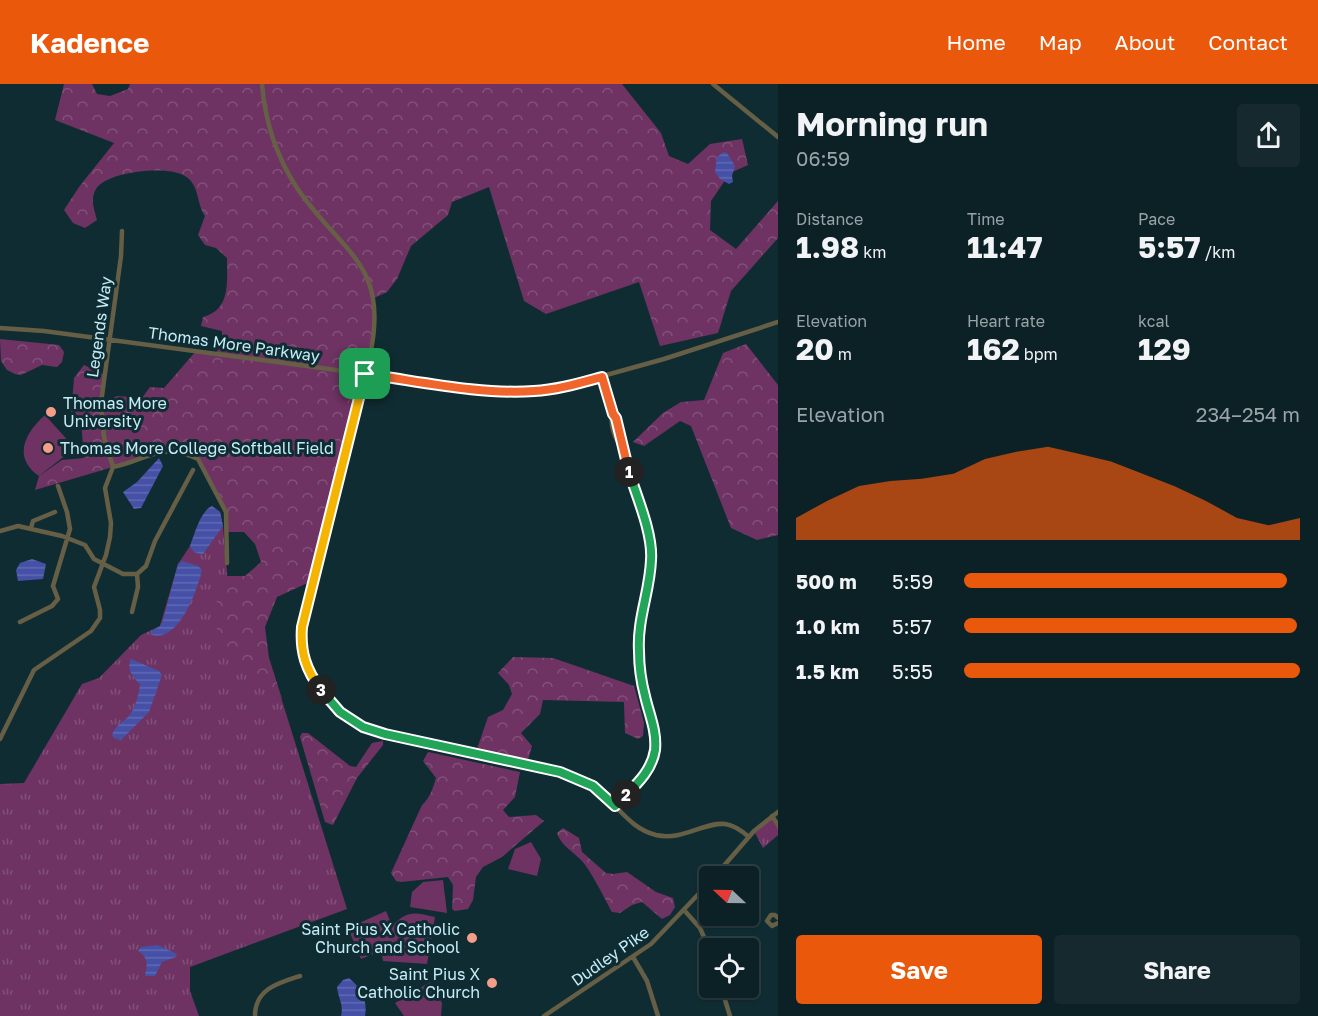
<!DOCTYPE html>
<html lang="en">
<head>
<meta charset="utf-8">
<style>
	body { margin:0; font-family:"Golos Text",sans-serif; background:#15292e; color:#f1f3f6; height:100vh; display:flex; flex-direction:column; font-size:22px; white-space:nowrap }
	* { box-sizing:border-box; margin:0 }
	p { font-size:20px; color:#9aa3a7 }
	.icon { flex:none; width:33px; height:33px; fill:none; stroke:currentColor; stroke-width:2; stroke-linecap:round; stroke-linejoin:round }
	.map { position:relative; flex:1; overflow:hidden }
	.details { display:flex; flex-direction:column; background:#0c2126; width:540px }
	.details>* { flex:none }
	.needle { width:39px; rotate:292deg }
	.fabs { position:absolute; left:699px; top:782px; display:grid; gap:12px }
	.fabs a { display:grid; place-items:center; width:60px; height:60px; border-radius:6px; background:#0c2126; box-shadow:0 2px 4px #0004,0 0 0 2px #2c3e43; font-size:30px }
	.pin { position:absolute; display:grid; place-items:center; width:51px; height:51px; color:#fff; margin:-26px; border-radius:12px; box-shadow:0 3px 9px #0006 }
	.km { position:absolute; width:30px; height:30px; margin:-15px; border-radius:50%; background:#222; color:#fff; font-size:16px; line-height:30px; text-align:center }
	.round { display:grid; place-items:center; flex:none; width:63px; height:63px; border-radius:6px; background:#15292e }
	.headline { display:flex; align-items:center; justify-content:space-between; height:102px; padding:0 18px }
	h1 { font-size:33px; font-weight:700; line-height:45px }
	.figures { display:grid; grid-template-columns:repeat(3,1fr); gap:9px; height:102px; padding:6px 18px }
	.figures div { display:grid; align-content:center }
	.figures b { font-size:30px; font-weight:700 }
	.figures small { font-size:16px; font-weight:400 }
	.figures p { font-size:16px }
	.chart { height:168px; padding:12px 18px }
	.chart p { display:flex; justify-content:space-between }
	.chart svg { width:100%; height:108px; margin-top:6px; fill:#ea580c; opacity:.7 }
	.button { display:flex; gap:12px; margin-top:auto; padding:12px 18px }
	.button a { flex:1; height:69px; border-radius:6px; background:#ea580c; color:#fff; font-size:24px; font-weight:700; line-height:69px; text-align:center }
	.button a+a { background:#15292e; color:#f1f3f6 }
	ul { padding:0 18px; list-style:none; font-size:20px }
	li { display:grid; grid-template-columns:96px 72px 1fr; align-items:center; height:45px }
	li i { height:15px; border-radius:8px; background:#ea580c }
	header { display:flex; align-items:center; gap:36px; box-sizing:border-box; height:84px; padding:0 30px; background:#ea580c; color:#fff }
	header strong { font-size:28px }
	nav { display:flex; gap:33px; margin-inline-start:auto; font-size:21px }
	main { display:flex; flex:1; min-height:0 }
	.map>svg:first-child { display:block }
	.grass { fill:url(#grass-tufts) }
	.forest { fill:url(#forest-crowns) }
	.pitch { fill:#6e3363 }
	.water { fill:url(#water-rules) }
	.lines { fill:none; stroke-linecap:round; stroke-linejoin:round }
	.minor { stroke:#665f45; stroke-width:4.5 }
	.split-1-casing { stroke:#fff; stroke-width:12 }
	.split-2-casing { stroke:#fff; stroke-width:12 }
	.split-3-casing { stroke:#fff; stroke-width:12 }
	.split-4-casing { stroke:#fff; stroke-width:12 }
	.split-1 { stroke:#f0652b; stroke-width:8 }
	.split-2 { stroke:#22a559; stroke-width:8 }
	.split-3 { stroke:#22a559; stroke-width:8 }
	.split-4 { stroke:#f5b400; stroke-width:8 }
	.poi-dot { fill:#f49e88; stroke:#102c33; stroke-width:2 }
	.labels { text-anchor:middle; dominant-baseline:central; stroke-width:6; stroke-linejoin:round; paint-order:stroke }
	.street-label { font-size:16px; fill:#c4edf8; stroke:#102c33 }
	.poi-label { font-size:16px; fill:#c4edf8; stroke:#102c33; text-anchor:start }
</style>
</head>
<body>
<header>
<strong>Kadence</strong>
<nav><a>Home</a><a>Map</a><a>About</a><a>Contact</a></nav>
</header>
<main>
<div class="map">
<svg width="778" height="932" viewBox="0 0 778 932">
	<defs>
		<pattern id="grass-tufts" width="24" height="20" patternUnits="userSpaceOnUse" patternTransform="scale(1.5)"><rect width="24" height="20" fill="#6e3363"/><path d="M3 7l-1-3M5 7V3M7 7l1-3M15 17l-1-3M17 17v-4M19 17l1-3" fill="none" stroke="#81517a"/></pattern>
		<pattern id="forest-crowns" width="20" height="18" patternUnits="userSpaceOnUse" patternTransform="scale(1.5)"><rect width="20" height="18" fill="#6e3363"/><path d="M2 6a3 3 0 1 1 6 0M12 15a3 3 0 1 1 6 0" fill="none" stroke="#81517a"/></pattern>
		<pattern id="water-rules" width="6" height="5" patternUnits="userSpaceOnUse" patternTransform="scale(1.5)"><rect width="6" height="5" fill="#4650a6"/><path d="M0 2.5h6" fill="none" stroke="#5f6ab3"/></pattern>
	</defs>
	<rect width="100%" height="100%" fill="#102c33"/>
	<path class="grass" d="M212,422L220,428L223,442L228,501L245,498L347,825L190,883V907L199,932H0V700L24,699L82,600L99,594L141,551L160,542L178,480L190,462L203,431L208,424Z
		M772,732L778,741V751L763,764L754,747Z"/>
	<path class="forest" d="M64,0H92L97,10L110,12L128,5L130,0H622L661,49L669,72L688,80L710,60L742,55L748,81L730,89L711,117L710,146L736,165L778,117V154L731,207L718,249L660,262L639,198L546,230L524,217L489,103L452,118L448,131L411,162L397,195L387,208L374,214V253L314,496L277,513L265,543L269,574L282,615L250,596V583L224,574L214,554L222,530L215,513L227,492H245L261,478L255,460L244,448H226V428L198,375L169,368L113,383L35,406L39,392L62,376L84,374L81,337L71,331L74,294L84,281L105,291L102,319L117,312L142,314L150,303L164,304L196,267L215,269L222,262V247L201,242L203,233C231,226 227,198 227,174L216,164L205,161L198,151L205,132C196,119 200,101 185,92C168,81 107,87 96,105C90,115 94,125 97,136L85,144L73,139L64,126L79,103L114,59L55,36Z
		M0,255L59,261L64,268L62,278L57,283L42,281L21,291L15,290L7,286L1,277Z
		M746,260L778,301V451L757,456L731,444L691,342L680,337L644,362L633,358L663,329L681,318L704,316L723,269Z
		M513,573L553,574L634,602L644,639L643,652L638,655L625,649L624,618L543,616L540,630L521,649L532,662L528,676L477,665L488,633L503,626L512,610L509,601L498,589Z
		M302,649H308L350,682L356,683L372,659L383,657V661L357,694L333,741L325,738L300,653Z
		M428,668L520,688L515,713L503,726L509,733L536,731L544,737L502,773L483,783L476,793L473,816L468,825L455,827L452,825L453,801L448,793L401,798L396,797L391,789L422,721C430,714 433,704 436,694L423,677Z
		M563,744L579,754L582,768L606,789L613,790L627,788L656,808L673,814L675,823L670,831L662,835L642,818L632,821L620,829L612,828C605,815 591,787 582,777C574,768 561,762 557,749Z"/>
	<path class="pitch" d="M45,331L72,361L71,367L39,392C12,373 25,349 45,331Z
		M531,758L541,775L537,792L508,785L515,765Z
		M443,796L447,829L410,823L412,808L423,798Z
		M386,827L392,842C407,826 415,828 435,833L427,880L383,877L381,867L361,875L348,844Z
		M430,898L442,919L441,932H404L395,919Z"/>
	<path class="water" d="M724,68L727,69L735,82L732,92L733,98L729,100L720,95L715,88L717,73Z
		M159,374L163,382L141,424L134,425L123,408L137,398Z
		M212,422L220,428L223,442L203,470C197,470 192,468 190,462C195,449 200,428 212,422Z
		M32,475L46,480L43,495L18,497L16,486L20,479Z
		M182,477L198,482L202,486C197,507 179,558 152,551L150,548L160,542L163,536L178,480Z
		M131,575L159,587L162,591L149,628L121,656L114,654L112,651C115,642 121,639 128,633C135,625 139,610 140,600C133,593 126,586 131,575Z
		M158,861L177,870L176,873L162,878L155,892H145C147,881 149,874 138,867L141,863Z
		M349,894C361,904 368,916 365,932H341C344,921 338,914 337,903L343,896Z"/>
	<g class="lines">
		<path class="minor" d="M262,0C265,37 276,72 297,104C341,169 390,179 370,271L302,543C298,596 336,636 385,650L573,692C588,698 600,707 611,718C625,732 636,746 656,751C683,757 703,738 725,740C734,741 742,747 749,753
			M713,0L778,53
			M0,244L44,247L478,305L525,308L563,303L664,275L778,238
			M602,293L623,357L622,363L648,451L652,473L651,487L640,534L639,565L641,594L654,646L655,663L651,678L641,696L615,722
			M613,330C609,339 615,356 622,363
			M113,383C145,377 161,357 198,375L226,428L227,479
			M31,444L33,437L55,428
			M0,447L18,442L62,452L85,461L94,475L123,490H137L146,482L155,457L193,386
			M132,528L138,503L137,490
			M20,538L52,522L58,515L53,502L70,445L67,428L58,402
			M0,655L34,586L91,547L100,534V526L94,503L106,471L110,453L111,439L105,404L113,383L104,353L101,319L121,172L122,147
			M772,732L778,741
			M715,792L754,747L778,728
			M684,826L700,844L710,867
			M778,834L775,831H771L767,837L772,842L778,839
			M633,873L647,897L658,932
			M721,903L730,932
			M255,932C255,905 278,899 300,892
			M544,932L651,860L710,798"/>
	</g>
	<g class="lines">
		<g class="split-1-casing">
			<path id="split-1" d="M365,290C418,297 481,311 534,307C557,306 580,299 602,293L613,330L616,334L629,388"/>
		</g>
		<g class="split-2-casing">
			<path id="split-2" d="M626,711C639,698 652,685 655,666C657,647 649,630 645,612C641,597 639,582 639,567C637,535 650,507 651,476C653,450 637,413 629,388"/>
		</g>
		<g class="split-3-casing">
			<path id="split-3" d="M321,606L340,628L363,643L385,650L560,688L593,702L615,722L626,711"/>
		</g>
		<g class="split-4-casing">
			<path id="split-4" d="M321,606C306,586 300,568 302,543L365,290"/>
		</g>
		<use href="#split-1" class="split-1"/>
		<use href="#split-2" class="split-2"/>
		<use href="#split-3" class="split-3"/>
		<use href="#split-4" class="split-4"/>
	</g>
	<g class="poi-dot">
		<circle cx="51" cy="328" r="6"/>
		<circle cx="48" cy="364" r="6"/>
		<circle cx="472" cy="854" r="6"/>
		<circle cx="492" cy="899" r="6"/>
	</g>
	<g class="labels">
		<g class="street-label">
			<text transform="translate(99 243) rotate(-82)">Legends Way</text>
			<text transform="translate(234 260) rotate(8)">Thomas More Parkway</text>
			<text transform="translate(610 872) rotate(-35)">Dudley Pike</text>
		</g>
		<g class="poi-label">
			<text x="63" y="319">Thomas More<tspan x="63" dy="18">University</tspan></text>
			<text x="60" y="364">Thomas More College Softball Field</text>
			<text x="460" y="845" text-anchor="end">Saint Pius X Catholic<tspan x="460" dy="18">Church and School</tspan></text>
			<text x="480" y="890" text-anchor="end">Saint Pius X<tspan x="480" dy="18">Catholic Church</tspan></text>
		</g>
	</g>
</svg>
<div class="fabs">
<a><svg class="needle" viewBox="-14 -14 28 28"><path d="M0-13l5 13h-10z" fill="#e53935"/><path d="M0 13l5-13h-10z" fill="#9aa3a7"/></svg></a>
<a><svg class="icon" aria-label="locate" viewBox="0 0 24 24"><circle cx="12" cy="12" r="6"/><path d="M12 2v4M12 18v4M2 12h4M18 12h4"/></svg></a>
</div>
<div class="pin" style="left:365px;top:290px;background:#1e9e55"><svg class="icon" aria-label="arrive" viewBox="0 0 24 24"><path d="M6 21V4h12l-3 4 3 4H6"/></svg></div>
<b class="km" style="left:629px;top:388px">1</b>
<b class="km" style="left:626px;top:711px">2</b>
<b class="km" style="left:321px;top:606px">3</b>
</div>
<section class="details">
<div class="headline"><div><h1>Morning run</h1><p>06:59</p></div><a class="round"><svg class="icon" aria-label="share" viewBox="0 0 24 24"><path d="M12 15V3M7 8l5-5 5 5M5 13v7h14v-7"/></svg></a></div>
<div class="figures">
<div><p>Distance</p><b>1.98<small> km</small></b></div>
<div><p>Time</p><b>11:47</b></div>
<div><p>Pace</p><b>5:57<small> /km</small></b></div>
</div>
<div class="figures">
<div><p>Elevation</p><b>20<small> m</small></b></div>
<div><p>Heart rate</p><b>162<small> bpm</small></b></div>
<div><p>kcal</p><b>129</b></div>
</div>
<div class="chart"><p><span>Elevation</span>234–254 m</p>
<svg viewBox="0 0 160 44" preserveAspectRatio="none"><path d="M0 44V35L10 28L20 22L30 20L40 19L50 17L60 11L70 8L80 6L90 9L100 12L110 17L120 22L130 28L140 35L150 38L160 35V44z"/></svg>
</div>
<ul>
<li><b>500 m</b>5:59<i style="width:96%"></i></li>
<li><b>1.0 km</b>5:57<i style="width:99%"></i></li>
<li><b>1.5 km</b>5:55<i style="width:100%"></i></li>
</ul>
<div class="button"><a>Save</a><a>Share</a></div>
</section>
</main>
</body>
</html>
